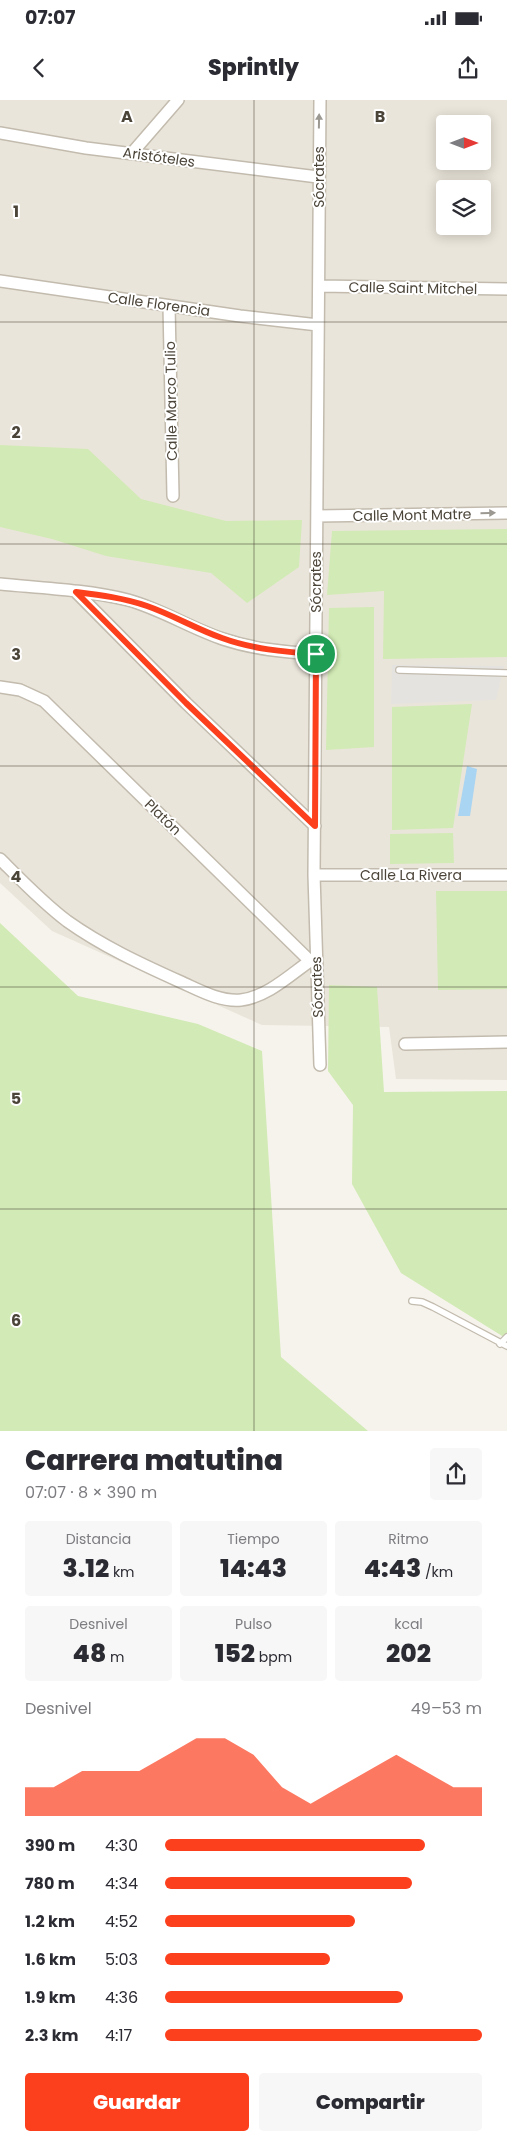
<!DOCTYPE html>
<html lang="es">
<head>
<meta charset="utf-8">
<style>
	body { margin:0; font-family:Poppins,sans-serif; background:#f7f7f7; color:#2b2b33; height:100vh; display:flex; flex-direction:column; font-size:19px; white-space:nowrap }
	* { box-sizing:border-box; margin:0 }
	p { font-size:16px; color:#7c7c81 }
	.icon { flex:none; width:28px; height:28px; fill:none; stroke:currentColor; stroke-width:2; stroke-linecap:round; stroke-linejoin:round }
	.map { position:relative; height:1331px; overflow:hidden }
	.sheet { display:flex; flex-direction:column; background:#fff; flex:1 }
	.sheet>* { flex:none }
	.needle { width:32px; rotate:90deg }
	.tools { position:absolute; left:436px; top:15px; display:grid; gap:10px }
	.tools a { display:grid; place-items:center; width:55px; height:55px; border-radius:5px; background:#fff; box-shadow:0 2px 12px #0003; font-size:25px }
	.pin { position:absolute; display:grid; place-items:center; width:42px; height:42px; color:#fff; margin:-21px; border:2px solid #fff; border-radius:50%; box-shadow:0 1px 5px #0007 }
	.round { display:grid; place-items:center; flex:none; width:52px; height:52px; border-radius:5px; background:#f7f7f7 }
	.head { display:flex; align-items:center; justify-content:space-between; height:85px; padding:0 25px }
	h1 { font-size:28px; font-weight:800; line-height:38px }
	.stats { display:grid; grid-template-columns:repeat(3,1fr); gap:8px; height:85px; padding:5px 25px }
	.stats div { display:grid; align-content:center; border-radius:5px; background:#f7f7f7; text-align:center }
	.stats b { font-size:25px; font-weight:800 }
	.stats small { font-size:14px; font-weight:400 }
	.stats p { font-size:14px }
	.chart { height:140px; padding:10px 25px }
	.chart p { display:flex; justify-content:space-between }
	.chart svg { width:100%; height:90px; margin-top:5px; fill:#fc3f1d; opacity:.7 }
	.action { display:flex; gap:10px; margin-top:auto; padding:10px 25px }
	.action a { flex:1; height:58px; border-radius:5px; background:#fc3f1d; color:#fff; font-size:20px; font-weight:800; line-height:58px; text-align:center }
	.action a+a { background:#f7f7f7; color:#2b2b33 }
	ul { padding:0 25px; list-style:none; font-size:16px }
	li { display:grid; grid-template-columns:80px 60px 1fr; align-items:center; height:38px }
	li i { height:12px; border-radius:6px; background:#fc3f1d }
	.status { display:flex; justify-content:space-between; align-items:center; height:35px; padding:0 25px; background:#fff; direction:ltr }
	.status svg { height:14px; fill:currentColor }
	header { display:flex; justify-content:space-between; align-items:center; height:65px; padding:0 25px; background:#fff; font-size:22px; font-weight:800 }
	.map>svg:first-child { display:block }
	.residential { fill:#eae5da; fill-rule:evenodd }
	.green { fill:#d2eab5 }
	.parking { fill:#e5e3e0 }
	.water { fill:#a9d4f2 }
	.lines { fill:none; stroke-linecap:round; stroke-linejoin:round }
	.service-casing { stroke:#c2bbae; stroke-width:8 }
	.minor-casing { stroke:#c2bbae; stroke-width:14 }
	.service { stroke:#fff; stroke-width:5.5 }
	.minor { stroke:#fff; stroke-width:11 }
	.oneway { fill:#9c9892 }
	.route-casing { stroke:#fff; stroke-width:10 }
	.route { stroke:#fc3f1d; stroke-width:6 }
	.grid { fill:none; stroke:#4b4439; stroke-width:1; stroke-opacity:0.55 }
	.labels { text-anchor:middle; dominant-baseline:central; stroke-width:4; stroke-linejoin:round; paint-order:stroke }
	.street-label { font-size:14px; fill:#4b4439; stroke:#fff }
	.grid-label { font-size:16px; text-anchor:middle; font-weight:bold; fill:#4b4439; stroke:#fff; stroke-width:4; stroke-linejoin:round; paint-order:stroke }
</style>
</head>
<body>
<div class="status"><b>07:07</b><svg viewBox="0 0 49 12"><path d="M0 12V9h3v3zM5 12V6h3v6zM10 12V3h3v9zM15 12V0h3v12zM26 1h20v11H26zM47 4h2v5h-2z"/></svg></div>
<header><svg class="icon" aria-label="back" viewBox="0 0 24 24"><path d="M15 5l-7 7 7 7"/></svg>Sprintly<svg class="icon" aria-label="share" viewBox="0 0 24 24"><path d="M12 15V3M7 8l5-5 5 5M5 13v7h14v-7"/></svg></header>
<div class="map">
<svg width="507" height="1331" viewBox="0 0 507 1331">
	<rect width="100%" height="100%" fill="#f6f3ec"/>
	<path class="residential" d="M0,0H507V980L396,979L389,927L262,925L52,831L0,783ZM445,24H482V61H445ZM445,89H482V126H445Z"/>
	<path class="green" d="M0,345L88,349L141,399L226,421L302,420L299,467L247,503L211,473L106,456L52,439L0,427Z
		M507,429V557L383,559L384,491L327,495L332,431Z
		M374,507V647L326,650L329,508Z
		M472,604L453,728L392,730V607Z
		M453,733L454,763L390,764V734Z
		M436,791H507V889L438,890Z
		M0,823L78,896L198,924L262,951L281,1257L368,1331H0Z
		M329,885L377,887L384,992L507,991V1239L401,1173L352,1084L353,1005L328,971Z"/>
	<path class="parking" d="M392,565L504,566L496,600L391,604Z"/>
	<path class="water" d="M467,666L477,669L470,716H458Z"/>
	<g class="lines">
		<g class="service-casing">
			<path id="service" d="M399,570L507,573
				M412,1201L422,1202L433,1207L507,1246
				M500,1244L507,1237"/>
		</g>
		<g class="minor-casing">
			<path id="minor" d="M0,33L86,48L318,77
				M132,53L178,0
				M0,181L240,216L318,225
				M319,186L507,189
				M169,206L173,396
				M317,416L507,413
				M0,484C42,488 87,490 128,500C161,509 190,528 223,539C253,549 284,552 316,554
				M76,492L186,603L315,726
				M0,587L20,590L44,601L310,861H316
				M0,759C21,780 43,803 67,821C102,846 141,864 181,882C199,890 220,902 241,900C267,897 290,875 310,861
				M314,775H507
				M405,944L507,942
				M320,965L314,775L320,0"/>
		</g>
		<use href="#service" class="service"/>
		<use href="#minor" class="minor"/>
	</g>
	<defs><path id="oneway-solid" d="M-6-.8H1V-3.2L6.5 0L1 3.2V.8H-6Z" transform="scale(1.25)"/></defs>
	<g class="oneway">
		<use href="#oneway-solid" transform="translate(319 21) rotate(-89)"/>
		<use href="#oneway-solid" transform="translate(488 413) rotate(-1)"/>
	</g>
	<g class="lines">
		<g class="route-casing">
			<path id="route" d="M76,492C100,495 124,498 147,506C173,515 196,529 222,538C252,549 284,552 316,554L315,726L186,603Z"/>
		</g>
		<use href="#route" class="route"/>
	</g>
	<path class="grid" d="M254,0V1331M0,222H507M0,444H507M0,666H507M0,887H507M0,1109H507"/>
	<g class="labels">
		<g class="street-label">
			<text transform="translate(159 57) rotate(8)">Aristóteles</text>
			<text transform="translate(319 77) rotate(-90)">Sócrates</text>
			<text transform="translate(413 188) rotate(1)">Calle Saint Mitchel</text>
			<text transform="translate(159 204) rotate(8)">Calle Florencia</text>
			<text transform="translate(171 301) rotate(-91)">Calle Marco Tulio</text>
			<text transform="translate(412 415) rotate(-1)">Calle Mont Matre</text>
			<text transform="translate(316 482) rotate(-90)">Sócrates</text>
			<text transform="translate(163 717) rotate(44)">Platón</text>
			<text x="411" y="775">Calle La Rivera</text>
			<text transform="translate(317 887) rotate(-92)">Sócrates</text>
		</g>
	</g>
	<g class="grid-label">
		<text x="127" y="22">A</text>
		<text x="380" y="22">B</text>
		<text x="16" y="117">1</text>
		<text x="16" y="338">2</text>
		<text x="16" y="560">3</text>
		<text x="16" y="782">4</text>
		<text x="16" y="1004">5</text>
		<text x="16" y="1226">6</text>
	</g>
</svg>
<div class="tools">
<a><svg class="needle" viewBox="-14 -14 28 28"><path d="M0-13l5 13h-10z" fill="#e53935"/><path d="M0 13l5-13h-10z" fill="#7c7c81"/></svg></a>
<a><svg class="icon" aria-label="layers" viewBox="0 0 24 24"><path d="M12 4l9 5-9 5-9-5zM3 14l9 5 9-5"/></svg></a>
</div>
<div class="pin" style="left:316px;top:554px;background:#1e9e55"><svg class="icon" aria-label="arrive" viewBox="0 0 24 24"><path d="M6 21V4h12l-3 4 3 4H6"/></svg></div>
</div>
<section class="sheet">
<div class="head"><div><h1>Carrera matutina</h1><p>07:07 · 8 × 390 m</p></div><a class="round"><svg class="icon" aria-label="share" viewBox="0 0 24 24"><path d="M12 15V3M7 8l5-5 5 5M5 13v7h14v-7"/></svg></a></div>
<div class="stats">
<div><p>Distancia</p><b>3.12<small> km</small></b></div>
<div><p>Tiempo</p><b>14:43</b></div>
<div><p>Ritmo</p><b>4:43<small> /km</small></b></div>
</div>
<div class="stats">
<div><p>Desnivel</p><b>48<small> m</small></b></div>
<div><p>Pulso</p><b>152<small> bpm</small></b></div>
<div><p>kcal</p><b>202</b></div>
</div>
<div class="chart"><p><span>Desnivel</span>49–53 m</p>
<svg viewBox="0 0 160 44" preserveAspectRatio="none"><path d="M0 44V30L10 30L20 22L30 22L40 22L50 14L60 6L70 6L80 14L90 30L100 38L110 30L120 22L130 14L140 22L150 30L160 30V44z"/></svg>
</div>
<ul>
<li><b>390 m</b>4:30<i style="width:82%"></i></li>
<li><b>780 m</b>4:34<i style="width:78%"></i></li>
<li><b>1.2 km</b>4:52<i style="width:60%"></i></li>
<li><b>1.6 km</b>5:03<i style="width:52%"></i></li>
<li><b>1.9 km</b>4:36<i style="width:75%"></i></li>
<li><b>2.3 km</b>4:17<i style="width:100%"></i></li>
</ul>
<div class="action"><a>Guardar</a><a>Compartir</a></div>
</section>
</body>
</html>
